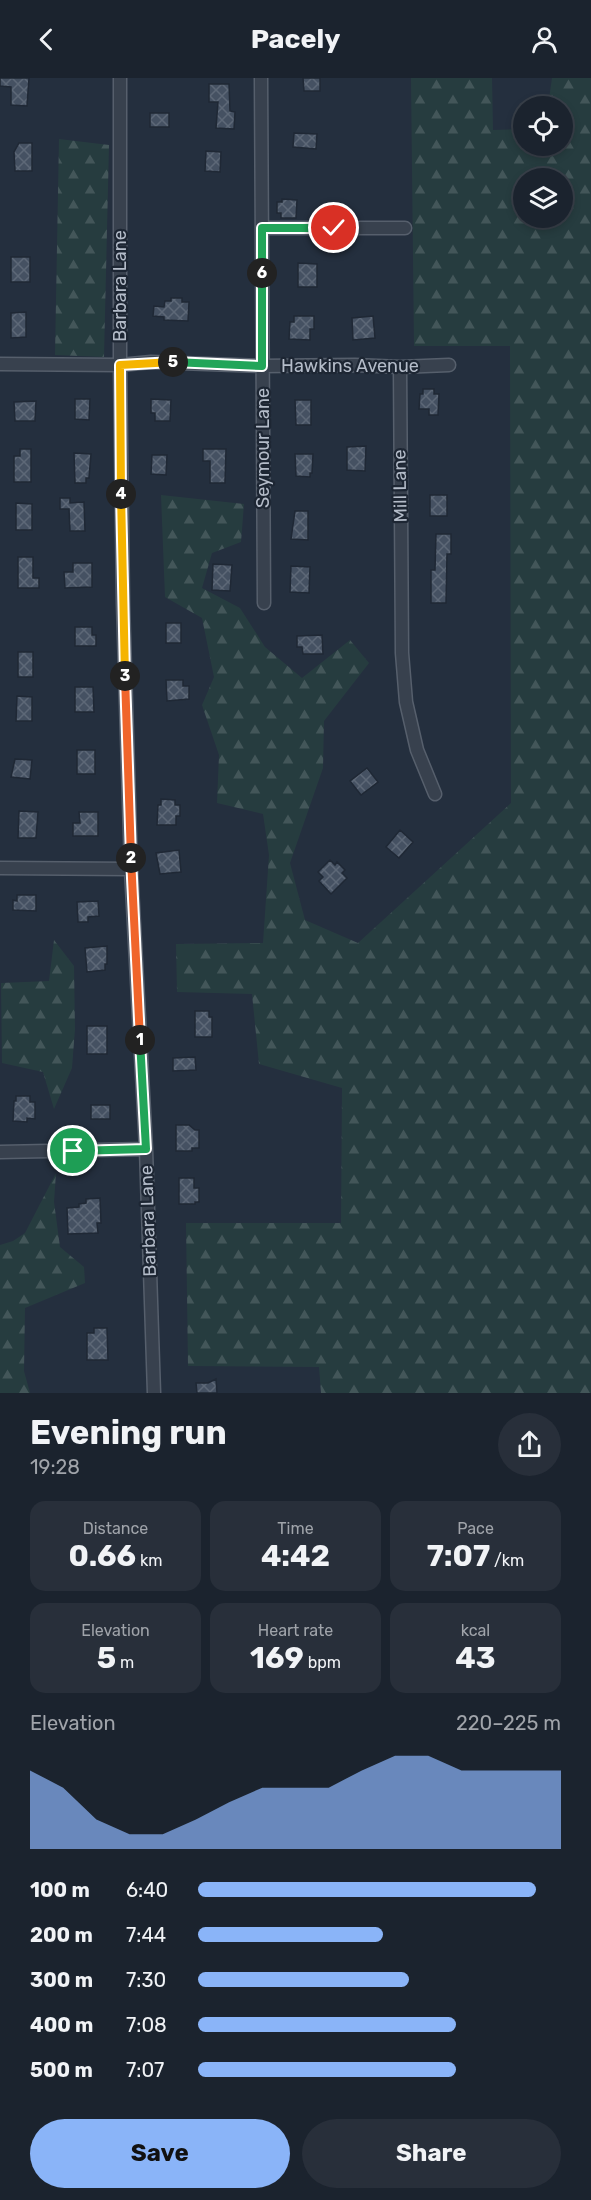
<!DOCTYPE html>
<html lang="en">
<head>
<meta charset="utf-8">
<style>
	body { margin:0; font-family:Rubik,sans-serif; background:#282f3a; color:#f1f3f6; height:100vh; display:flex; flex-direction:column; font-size:22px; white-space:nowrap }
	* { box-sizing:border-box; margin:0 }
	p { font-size:20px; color:#a0a4aa }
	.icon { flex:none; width:33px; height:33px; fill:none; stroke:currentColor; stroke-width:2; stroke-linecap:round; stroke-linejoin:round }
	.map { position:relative; height:1315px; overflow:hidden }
	.panel { display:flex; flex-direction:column; background:#1b232e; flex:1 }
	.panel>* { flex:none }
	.buttons { position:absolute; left:513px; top:18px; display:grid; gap:12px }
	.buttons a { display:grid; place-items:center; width:60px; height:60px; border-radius:50%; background:#1b232e; box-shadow:0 3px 9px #0003,0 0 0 2px #39404a; font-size:30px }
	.pin { position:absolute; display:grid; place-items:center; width:51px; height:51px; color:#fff; margin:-26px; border:3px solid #fff; border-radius:50%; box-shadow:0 2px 6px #0007 }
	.km { position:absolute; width:30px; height:30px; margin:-15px; border-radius:50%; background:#222; color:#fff; font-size:16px; line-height:30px; text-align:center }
	.round { display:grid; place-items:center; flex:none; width:63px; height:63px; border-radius:32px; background:#282f3a }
	.headline { display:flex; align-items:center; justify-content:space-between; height:102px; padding:0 30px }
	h1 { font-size:33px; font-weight:700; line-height:45px }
	.metrics { display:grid; grid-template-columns:repeat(3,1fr); gap:9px; height:102px; padding:6px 30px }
	.metrics div { display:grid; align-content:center; border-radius:15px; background:#282f3a; text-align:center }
	.metrics b { font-size:30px; font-weight:700 }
	.metrics small { font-size:16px; font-weight:400 }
	.metrics p { font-size:16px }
	.chart { height:168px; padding:12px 30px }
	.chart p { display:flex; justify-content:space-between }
	.chart svg { width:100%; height:108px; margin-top:6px; fill:#8ab4f8; opacity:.7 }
	.primary-button { display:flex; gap:12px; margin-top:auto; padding:12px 30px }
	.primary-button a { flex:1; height:69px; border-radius:36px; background:#8ab4f8; color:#111; font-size:24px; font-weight:700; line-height:69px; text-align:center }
	.primary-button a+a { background:#282f3a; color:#f1f3f6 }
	ul { padding:0 30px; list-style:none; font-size:20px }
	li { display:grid; grid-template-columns:96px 72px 1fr; align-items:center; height:45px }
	li i { height:15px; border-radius:8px; background:#8ab4f8 }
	header { display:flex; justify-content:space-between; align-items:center; height:78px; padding:0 30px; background:#1b232e; font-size:27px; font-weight:700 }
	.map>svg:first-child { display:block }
	.forest { fill:url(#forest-firs); fill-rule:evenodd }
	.building { fill:url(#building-cross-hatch); stroke:#1f2835; stroke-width:1.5 }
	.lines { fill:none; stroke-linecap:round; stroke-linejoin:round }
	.street-casing { stroke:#565f6c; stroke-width:15 }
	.street { stroke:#38414e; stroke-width:12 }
	.split-1-casing { stroke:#fff; stroke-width:12 }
	.split-2-casing { stroke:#fff; stroke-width:12 }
	.split-3-casing { stroke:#fff; stroke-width:12 }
	.split-4-casing { stroke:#fff; stroke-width:12 }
	.split-5-casing { stroke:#fff; stroke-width:12 }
	.split-6-casing { stroke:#fff; stroke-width:12 }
	.split-7-casing { stroke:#fff; stroke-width:12 }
	.split-1 { stroke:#22a559; stroke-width:8 }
	.split-2 { stroke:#f0652b; stroke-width:8 }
	.split-3 { stroke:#f0652b; stroke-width:8 }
	.split-4 { stroke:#f5b400; stroke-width:8 }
	.split-5 { stroke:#f5b400; stroke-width:8 }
	.split-6 { stroke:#22a559; stroke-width:8 }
	.split-7 { stroke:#22a559; stroke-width:8 }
	.labels { text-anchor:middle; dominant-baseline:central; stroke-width:4.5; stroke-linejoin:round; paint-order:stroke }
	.street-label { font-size:18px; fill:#b4bcc9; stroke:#1d2633 }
</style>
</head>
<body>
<header><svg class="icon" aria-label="back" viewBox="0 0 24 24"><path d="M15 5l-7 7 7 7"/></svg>Pacely<svg class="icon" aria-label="person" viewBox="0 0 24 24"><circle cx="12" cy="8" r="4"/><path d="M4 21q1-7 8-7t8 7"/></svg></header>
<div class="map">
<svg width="591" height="1315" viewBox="0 0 591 1315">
	<defs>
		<pattern id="forest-firs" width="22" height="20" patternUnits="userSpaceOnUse" patternTransform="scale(1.5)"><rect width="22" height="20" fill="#263c3f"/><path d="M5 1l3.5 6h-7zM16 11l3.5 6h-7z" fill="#435659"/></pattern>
		<pattern id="building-cross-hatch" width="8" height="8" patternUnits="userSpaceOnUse" patternTransform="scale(1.5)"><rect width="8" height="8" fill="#455162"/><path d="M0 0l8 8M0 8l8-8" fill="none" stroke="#5d6877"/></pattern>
	</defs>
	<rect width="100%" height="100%" fill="#242f3e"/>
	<path class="forest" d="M411,0H492L493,52L523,51L524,68H562V28H548L552,0H591V1315H321L319,1289L188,1288L186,1145H341L342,1010L259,986L252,916L177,914L176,866L263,865L269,777L263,736L217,725L219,677L202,627L214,599L202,540L165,519L161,417L244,426L241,464L212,475L202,510L240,530L265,569L302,600L350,562L369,585L324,643L323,690L290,785L305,842L358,865L511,725L510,268H414ZM562,100V140H524V100Z
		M59,61L109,67L104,279L55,277Z
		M54,862L74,888L75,951L72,990L54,1031L43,994L2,985L1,905L49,903Z
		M56,1095L54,1124L60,1169L84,1189L85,1205L25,1230L24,1293L30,1315H0V1167L13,1163L25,1155Z"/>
	<path class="building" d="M0,0H29L27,28L11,27V9L0,8Z
		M303,0H320V13H304Z
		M209,6H229L230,33L235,34L234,51L216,50L218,24H209Z
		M150,35H169V49H150Z
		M294,55L317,56L316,71L293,69Z
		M19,65H32V93H15L14,74Z
		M206,73L221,74L220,94L205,93Z
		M282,121L297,122L296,140H281V135H277V124H282Z
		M11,179H30V204H11Z
		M298,185L317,186V209H298Z
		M171,220H182V224H189L188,243L164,242V239L153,238L154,228L164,229L165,223H171Z
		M26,234V259L11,260V235Z
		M294,238H314V251H310V262L289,261L290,244H294Z
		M373,238L375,260L353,262L352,240Z
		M423,311H434V316H439L438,337H429V331H419L420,316H423Z
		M75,321H90L89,342L75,341Z
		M151,321L171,322L170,343H155V335H151Z
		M295,322H311V347H296Z
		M36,323L35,343H15L14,324Z
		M366,368L365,393L347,392V369Z
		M20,371H31V404H14V378H20Z
		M203,371H226L225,405H210V383H203Z
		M74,375L91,376L89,400H86V405H75Z
		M295,376H313L312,395H310V399L296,398Z
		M152,377H167L166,397L151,396Z
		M430,417H447V438H430Z
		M60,420H70V425L84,424L85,453H70L69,431H60Z
		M16,425L32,426V452H16Z
		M295,433H308V462L291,461Z
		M436,456H451V476H447L446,525H431V492H435Z
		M18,479H33V500H39V510H18Z
		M73,485H92V509L65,510L64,494H73Z
		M213,486L232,487L230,513L212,512Z
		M291,488L310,489L309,515L290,514Z
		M166,545H181V565H166Z
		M75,549H92V557H96V568H75Z
		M322,557L323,576H303L302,569H297V558Z
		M18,574H33V599H18Z
		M166,602H183V608H189V621L167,623Z
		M75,609H93L94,634H75Z
		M17,618L32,619V643H16Z
		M77,672H95V696H77Z
		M15,681L32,682L30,701L11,699Z
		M367,690L378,704L361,717L350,703Z
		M161,721L175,722V727H180V738H176V747H157L158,727H161Z
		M19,733L38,734L36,760H18Z
		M79,734H98V758H73V745H80Z
		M400,752L413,764L399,780L386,769Z
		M179,772L181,794L160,796L156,775Z
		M330,782L335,787L337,784L345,792L342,795L347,800L331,816L319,803L323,799L318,794Z
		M17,817H36V833L13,832V822L17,823Z
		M98,823L99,838L88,839V844H78L77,824Z
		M107,868V886H105V892L87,894L85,870Z
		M195,933H209V939H212V959H195Z
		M87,948H107V976H87Z
		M195,979L196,992L173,993V980Z
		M16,1018H30V1024H35V1041L27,1040V1044L13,1043L14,1023H16Z
		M91,1027H110V1041H91Z
		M176,1047H189L195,1052H199V1070H192V1073H176Z
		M179,1100H194V1110H199V1124H195V1126H179Z
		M100,1120L101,1145H97L98,1155L68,1156L67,1130L79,1129V1126L86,1125V1121Z
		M94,1250H107L108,1282H87V1255H94Z
		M216,1301L217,1315H197L196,1305H208Z"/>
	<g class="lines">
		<g class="street-casing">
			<path id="street" d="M120,0V287L123,526L131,791L146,1071L154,1315
				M261,0L264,525
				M262,150H405
				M0,286L120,287L151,284L262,288L355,287L400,289L449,287
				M400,289L402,575L406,624L417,672L435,716
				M0,790L131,791
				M0,1074L146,1071"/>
		</g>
		<use href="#street" class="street"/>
	</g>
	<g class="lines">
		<g class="split-1-casing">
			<path id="split-1" d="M73,1073L146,1071L140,962"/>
		</g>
		<g class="split-2-casing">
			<path id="split-2" d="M131,780L140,962"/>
		</g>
		<g class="split-3-casing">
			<path id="split-3" d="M125,598L131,780"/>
		</g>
		<g class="split-4-casing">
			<path id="split-4" d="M121,416L125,598"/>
		</g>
		<g class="split-5-casing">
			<path id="split-5" d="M121,416L120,287L173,284"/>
		</g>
		<g class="split-6-casing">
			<path id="split-6" d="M173,284L262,288V195"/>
		</g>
		<g class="split-7-casing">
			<path id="split-7" d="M262,195V150H334"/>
		</g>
		<use href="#split-1" class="split-1"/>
		<use href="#split-2" class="split-2"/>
		<use href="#split-3" class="split-3"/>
		<use href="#split-4" class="split-4"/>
		<use href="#split-5" class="split-5"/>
		<use href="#split-6" class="split-6"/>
		<use href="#split-7" class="split-7"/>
	</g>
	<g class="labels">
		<g class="street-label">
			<text transform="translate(120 208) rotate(-90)">Barbara Lane</text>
			<text x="350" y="288">Hawkins Avenue</text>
			<text transform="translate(263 370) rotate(-90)">Seymour Lane</text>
			<text transform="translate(400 408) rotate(-91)">Mill Lane</text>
			<text transform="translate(148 1143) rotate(-92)">Barbara Lane</text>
		</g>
	</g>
</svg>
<div class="buttons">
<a><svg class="icon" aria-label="locate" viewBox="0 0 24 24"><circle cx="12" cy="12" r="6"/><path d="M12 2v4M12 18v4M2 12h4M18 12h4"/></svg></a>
<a><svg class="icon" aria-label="layers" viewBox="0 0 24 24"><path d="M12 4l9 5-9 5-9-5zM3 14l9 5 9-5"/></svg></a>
</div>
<div class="pin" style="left:73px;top:1073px;background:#1e9e55"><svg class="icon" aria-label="arrive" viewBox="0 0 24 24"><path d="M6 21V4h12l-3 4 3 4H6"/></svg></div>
<div class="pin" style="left:334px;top:150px;background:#d93025"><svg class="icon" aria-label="check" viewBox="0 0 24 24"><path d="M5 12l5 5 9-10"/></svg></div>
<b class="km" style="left:140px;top:962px">1</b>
<b class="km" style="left:131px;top:780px">2</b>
<b class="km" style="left:125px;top:598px">3</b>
<b class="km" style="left:121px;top:416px">4</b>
<b class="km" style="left:173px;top:284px">5</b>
<b class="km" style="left:262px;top:195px">6</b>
</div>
<section class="panel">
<div class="headline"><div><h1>Evening run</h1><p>19:28</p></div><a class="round"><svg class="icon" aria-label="share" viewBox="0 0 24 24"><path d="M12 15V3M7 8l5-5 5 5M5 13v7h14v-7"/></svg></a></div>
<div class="metrics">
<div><p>Distance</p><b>0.66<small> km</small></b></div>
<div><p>Time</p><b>4:42</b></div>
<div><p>Pace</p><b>7:07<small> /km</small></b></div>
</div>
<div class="metrics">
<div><p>Elevation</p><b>5<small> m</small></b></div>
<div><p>Heart rate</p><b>169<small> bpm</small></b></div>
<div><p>kcal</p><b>43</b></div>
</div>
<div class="chart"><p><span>Elevation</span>220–225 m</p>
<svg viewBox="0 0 160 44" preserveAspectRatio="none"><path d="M0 44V12L10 19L20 32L30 38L40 38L50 32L60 25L70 19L80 19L90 19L100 12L110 6L120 6L130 12L140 12L150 12L160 12V44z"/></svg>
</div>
<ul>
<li><b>100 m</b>6:40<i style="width:93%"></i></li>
<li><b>200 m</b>7:44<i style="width:51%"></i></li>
<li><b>300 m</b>7:30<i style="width:58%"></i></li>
<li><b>400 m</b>7:08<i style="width:71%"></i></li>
<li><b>500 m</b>7:07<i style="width:71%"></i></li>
</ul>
<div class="primary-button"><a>Save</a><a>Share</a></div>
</section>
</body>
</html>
